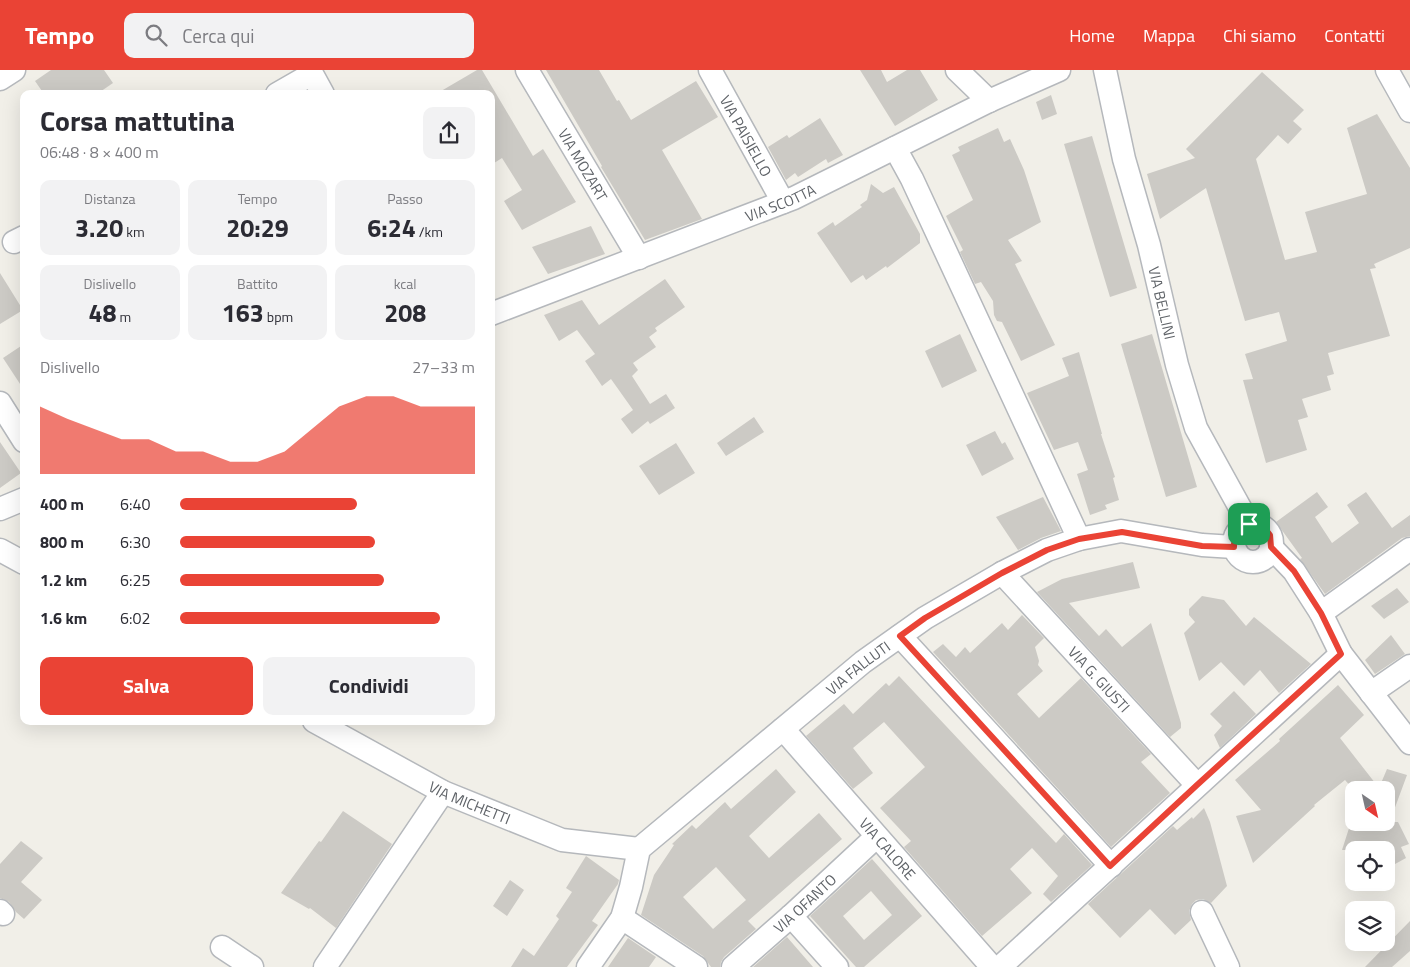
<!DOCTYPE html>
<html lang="it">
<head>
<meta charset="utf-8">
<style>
	body { margin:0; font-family:"Titillium Web",sans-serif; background:#f2f2f3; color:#2b2b33; height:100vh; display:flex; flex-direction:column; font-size:19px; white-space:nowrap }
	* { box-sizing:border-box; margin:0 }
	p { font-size:16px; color:#7c7c81 }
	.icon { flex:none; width:28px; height:28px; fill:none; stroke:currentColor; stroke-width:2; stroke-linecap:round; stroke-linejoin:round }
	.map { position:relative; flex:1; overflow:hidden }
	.panel { position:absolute; left:20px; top:20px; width:475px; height:635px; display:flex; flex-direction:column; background:#fff; border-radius:10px; box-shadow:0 5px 20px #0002 }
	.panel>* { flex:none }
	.needle { width:32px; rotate:146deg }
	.fabs { position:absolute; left:1345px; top:711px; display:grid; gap:10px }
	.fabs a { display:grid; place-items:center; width:50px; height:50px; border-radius:10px; background:#fff; box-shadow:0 5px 20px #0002; font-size:25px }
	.pin { position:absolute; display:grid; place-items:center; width:42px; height:42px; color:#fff; margin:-21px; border-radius:10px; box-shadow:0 2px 8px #0006 }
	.round { display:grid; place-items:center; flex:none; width:52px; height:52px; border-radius:10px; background:#f2f2f3 }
	.head { display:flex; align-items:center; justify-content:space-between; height:85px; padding:0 20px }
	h1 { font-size:28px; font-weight:700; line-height:38px }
	.metrics { display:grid; grid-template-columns:repeat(3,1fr); gap:8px; height:85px; padding:5px 20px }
	.metrics div { display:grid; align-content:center; border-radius:10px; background:#f2f2f3; text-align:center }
	.metrics b { font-size:25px; font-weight:700 }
	.metrics small { font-size:14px; font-weight:400 }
	.metrics p { font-size:14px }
	.chart { height:140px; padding:10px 20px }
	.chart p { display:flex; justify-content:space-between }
	.chart svg { width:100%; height:90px; margin-top:5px; fill:#ea4335; opacity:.7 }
	.button { display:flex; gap:10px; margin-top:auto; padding:10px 20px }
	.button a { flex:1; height:58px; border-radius:10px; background:#ea4335; color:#fff; font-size:20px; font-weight:700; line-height:58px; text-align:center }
	.button a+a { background:#f2f2f3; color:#2b2b33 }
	ul { padding:0 20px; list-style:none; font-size:16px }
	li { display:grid; grid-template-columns:80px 60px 1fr; align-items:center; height:38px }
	li i { height:12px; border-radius:6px; background:#ea4335 }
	header { display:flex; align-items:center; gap:30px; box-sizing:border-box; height:70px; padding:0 25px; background:#ea4335; color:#fff }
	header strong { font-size:24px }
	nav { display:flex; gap:28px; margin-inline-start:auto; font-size:18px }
	.search { width:350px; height:45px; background:#f2f2f3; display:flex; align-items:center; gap:12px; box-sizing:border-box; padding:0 18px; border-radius:10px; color:#7c7c81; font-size:19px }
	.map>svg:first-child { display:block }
	.building { fill:#cccac5; fill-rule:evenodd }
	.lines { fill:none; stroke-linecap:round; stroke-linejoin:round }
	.minor-casing { stroke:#b5b8bc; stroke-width:25 }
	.minor { stroke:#fff; stroke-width:22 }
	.route-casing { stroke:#fff; stroke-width:10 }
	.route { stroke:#ea4335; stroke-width:6 }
	.labels { text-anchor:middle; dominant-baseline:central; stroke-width:4.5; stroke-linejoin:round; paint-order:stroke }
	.street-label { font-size:15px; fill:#5f6368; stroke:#fff }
</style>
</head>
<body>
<header>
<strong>Tempo</strong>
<div class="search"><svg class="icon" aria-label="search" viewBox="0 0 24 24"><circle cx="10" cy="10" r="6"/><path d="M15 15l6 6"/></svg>Cerca qui</div>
<nav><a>Home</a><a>Mappa</a><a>Chi siamo</a><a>Contatti</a></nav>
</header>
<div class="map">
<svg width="1410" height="897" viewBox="0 0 1410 897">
	<rect width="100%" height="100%" fill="#f1efe8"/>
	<path class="building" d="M51,0H104L113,13L97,24H44L35,11Z
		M477,0H482L533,86L543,79L576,132L522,160L504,131L522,120L502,88L491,95V24H436Z
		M546,0H599L617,31L619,30L631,50L696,11L718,47L662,80L702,149L645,170L601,97L602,96Z
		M860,0H881L887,12L907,0H920L938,30L895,56Z
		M1262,2L1304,40L1293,51L1302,59L1288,74L1278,65L1256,89L1285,190L1317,182L1305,142L1367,124L1347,58L1377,44L1410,98V178L1374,194L1376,198L1370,199L1390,266L1328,283L1334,304L1327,306L1331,320L1302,329L1308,347L1298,350L1307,380L1266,393L1243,310L1253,309L1245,284L1287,271L1279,242L1245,251L1206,118L1160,149L1147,104L1195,88L1186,79Z
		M1051,25L1057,44L1042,50L1036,32Z
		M820,48L843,85L828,93L826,89L798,107L795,103L786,110L768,77L787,65L789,68Z
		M998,58L1004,72L1010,69L1024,100L1041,152L1008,170L1022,191L1015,194L1055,275L1021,291L1002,252L997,251L994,245L993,231L981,212L975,214L960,182L963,180L946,146L973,130L952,85L960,81L958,77Z
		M1092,66L1137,218L1110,227L1064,74Z
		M871,114L883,123L894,117L920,164V173L887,198L886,196L866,210L863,205L851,213L817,163L833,152L835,156L862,137L860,135L867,130Z
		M591,156L605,184L548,204L532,177Z
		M0,203L23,240L0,254Z
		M665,209L685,237L655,258L657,261L649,267L656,277L633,293L638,300L632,306L650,334L666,324L675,338L650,354L648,351L632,364L621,349L633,340L611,309L602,316L585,291L595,284L577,260L559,271L544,245L582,230L599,255Z
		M960,264L977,301L942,318L925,281Z
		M1152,264L1197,417L1166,427L1121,274Z
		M24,274V320L3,288Z
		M1079,282L1102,364H1101L1115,407L1113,408L1119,430L1105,435L1107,439L1090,445L1077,404L1088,400L1078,372L1054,380L1027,323L1069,306L1062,288Z
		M754,347L764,362L726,386L717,373Z
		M995,361L1002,374L1005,372L1014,389L982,406L966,375Z
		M0,372L21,403L0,418Z
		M676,373L695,403L659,425L639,396Z
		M1317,422L1328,437L1315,447L1332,473L1359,453L1347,435L1366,422L1392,458L1410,445V466L1402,468L1325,524L1300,489L1302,488L1276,452Z
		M1043,427L1061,461L1041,468L1018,480L996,447Z
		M1133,492L1140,518L1069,533L1099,566L1106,559L1122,577L1151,553L1181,653V658L1170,667L1037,522L1062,509Z
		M1397,518L1409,532L1384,549L1371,536Z
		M1202,526L1224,530L1246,556L1254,547L1311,594L1279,623L1260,600L1244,616L1221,592L1199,611L1184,563L1195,552L1189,545V539Z
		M1022,545L1044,568L1035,577L1039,591L1038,595L1043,601L1017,624L1039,648L1081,608L1151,684L1141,692L1170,723L1111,777L933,582L943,574L956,587L965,577L970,583L1002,553L1008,560Z
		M1391,565L1405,584L1375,604L1365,590Z
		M899,606L1056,773L1064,764L1092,795L1051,832L1043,824L1058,806L1032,778L1010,799L1032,823L982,866L904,777L911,771L880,738L925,697L884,652L853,678L873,703L853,719L806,666L844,634L853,644L886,613L889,616Z
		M1338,615L1364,645L1340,668L1379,718L1387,699L1407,705L1390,751L1391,752H1398L1409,774L1401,777L1406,788L1386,799V780H1342L1351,752H1386V720H1354L1345,710L1314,735L1315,736L1253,793L1236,746L1261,740L1235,710L1280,671L1279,669Z
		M1234,621L1256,644L1220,678L1214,665L1222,656L1210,644Z
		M776,699L796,722L749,766L769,788L819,743L842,769L748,851L756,859L724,887L721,892L720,897H711L703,886L641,845L654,805L674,775L672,774L692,755L696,759L725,732L731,739ZM716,797L746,830L713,859L683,827Z
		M1204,738L1210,752L1227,816L1211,833L1203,829L1196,830L1192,834L1189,841L1191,850L1175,865L1150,839L1120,868L1088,834L1173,756L1177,760L1192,747L1193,749Z
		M343,741L392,774L336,858L310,838L309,839L281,823L319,771L321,772Z
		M21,771L43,788L21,812L42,830L24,849L16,842L9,832L0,828V794Z
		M586,786L619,810L618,814L592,851L598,855L567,897H511L523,878L534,886L559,849L556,846L572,822L566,818Z
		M872,789L922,846L864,897H856L810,846ZM871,821L892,845L864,870L843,846Z
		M510,810L524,820L507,846L493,836Z
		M1410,851V881L1392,897H1365Z
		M787,867L813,897H753Z
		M628,868L656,887L649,897H608Z"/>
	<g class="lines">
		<g class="minor-casing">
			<g id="minor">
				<path id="s1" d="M527,0L639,188"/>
				<path id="s2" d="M710,0L783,132"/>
				<path d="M957,0L989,31"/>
				<path id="s3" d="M1105,0L1124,89L1149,175L1177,295L1196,358L1249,454"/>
				<path d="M1387,0L1410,41"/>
				<path d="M0,9L14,0"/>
				<path d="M277,24L312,4L323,24"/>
				<path d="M895,78L912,109L1079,469"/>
				<path d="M14,172L24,167"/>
				<path id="s4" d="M491,244L794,128L989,31L1059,0"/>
				<path d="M0,333L24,371"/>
				<path d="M0,439L24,429"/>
				<circle cx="1253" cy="473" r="19"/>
				<path d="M1271,477L1294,501L1321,543L1341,584L1410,673"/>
				<path d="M0,480L24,493"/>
				<path id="s5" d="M1002,503L1197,715"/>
				<path d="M1321,543L1410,479"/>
				<path d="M900,566L1111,796"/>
				<path d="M1371,623L1410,596"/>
				<path id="s6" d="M314,651L443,722L562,770L639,779"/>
				<path id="s7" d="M783,659L992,897"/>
				<path d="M0,841L3,844"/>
				<path d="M1202,842L1228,897"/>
				<path d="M791,846L837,897"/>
				<path d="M622,848L696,897"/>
				<path d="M222,877L252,897"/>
				<path d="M325,897L443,722"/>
				<path id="s8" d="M588,897L622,848L631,817L639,779L863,592L925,548L1002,503L1047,480L1079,469L1121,461L1202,475L1234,477"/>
				<path id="s9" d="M733,897L791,846L876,767"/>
				<path d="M1000,897L1341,584"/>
			</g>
		</g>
		<use href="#minor" class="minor"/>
	</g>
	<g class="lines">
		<g class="route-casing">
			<path id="route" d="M1249,454H1255L1266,460L1270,465L1271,477L1294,501L1321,543L1341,584L1197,715L1110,796L900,566L925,548L1002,503L1047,480L1079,469L1122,462L1202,476L1234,477C1234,466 1238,459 1249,454Z"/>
		</g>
		<use href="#route" class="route"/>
	</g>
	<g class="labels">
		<g class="street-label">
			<text stroke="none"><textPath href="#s2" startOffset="75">VIA PAISIELLO</textPath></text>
			<text stroke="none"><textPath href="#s1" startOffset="110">VIA MOZART</textPath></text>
			<text stroke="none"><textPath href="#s4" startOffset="310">VIA SCOTTA</textPath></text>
			<text stroke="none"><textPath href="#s3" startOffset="240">VIA BELLINI</textPath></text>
			<text stroke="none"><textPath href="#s8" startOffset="415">VIA FALLUTI</textPath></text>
			<text stroke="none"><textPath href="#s5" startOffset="144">VIA G. GIUSTI</textPath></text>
			<text stroke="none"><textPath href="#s6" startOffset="176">VIA MICHETTI</textPath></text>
			<text stroke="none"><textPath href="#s7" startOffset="159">VIA CALORE</textPath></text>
			<text stroke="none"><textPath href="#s9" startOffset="96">VIA OFANTO</textPath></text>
		</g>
	</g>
</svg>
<div class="fabs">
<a><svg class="needle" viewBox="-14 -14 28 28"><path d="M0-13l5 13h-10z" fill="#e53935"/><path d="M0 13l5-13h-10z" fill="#7c7c81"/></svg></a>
<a><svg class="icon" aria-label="locate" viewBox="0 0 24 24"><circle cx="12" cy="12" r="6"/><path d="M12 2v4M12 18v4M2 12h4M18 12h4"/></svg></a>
<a><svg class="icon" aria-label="layers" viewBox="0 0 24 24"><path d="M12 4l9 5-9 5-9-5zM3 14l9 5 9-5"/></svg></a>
</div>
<div class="pin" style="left:1249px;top:454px;background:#1e9e55"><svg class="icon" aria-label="arrive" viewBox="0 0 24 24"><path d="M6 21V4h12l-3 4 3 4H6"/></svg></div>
<section class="panel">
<div class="head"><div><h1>Corsa mattutina</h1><p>06:48 · 8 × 400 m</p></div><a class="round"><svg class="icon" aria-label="share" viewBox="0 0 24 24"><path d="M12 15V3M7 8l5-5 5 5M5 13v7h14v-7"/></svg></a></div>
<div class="metrics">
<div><p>Distanza</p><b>3.20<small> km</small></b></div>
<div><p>Tempo</p><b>20:29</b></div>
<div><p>Passo</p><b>6:24<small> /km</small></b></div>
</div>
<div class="metrics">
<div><p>Dislivello</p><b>48<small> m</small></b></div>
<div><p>Battito</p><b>163<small> bpm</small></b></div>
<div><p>kcal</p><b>208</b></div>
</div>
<div class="chart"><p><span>Dislivello</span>27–33 m</p>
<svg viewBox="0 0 160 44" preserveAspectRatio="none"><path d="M0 44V11L10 17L20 22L30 27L40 27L50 33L60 33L70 38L80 38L90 33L100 22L110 11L120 6L130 6L140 11L150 11L160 11V44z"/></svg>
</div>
<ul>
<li><b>400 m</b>6:40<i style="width:60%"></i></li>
<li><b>800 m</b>6:30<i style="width:66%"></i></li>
<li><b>1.2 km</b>6:25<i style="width:69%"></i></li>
<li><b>1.6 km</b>6:02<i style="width:88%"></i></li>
</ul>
<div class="button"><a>Salva</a><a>Condividi</a></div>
</section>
</div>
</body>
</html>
